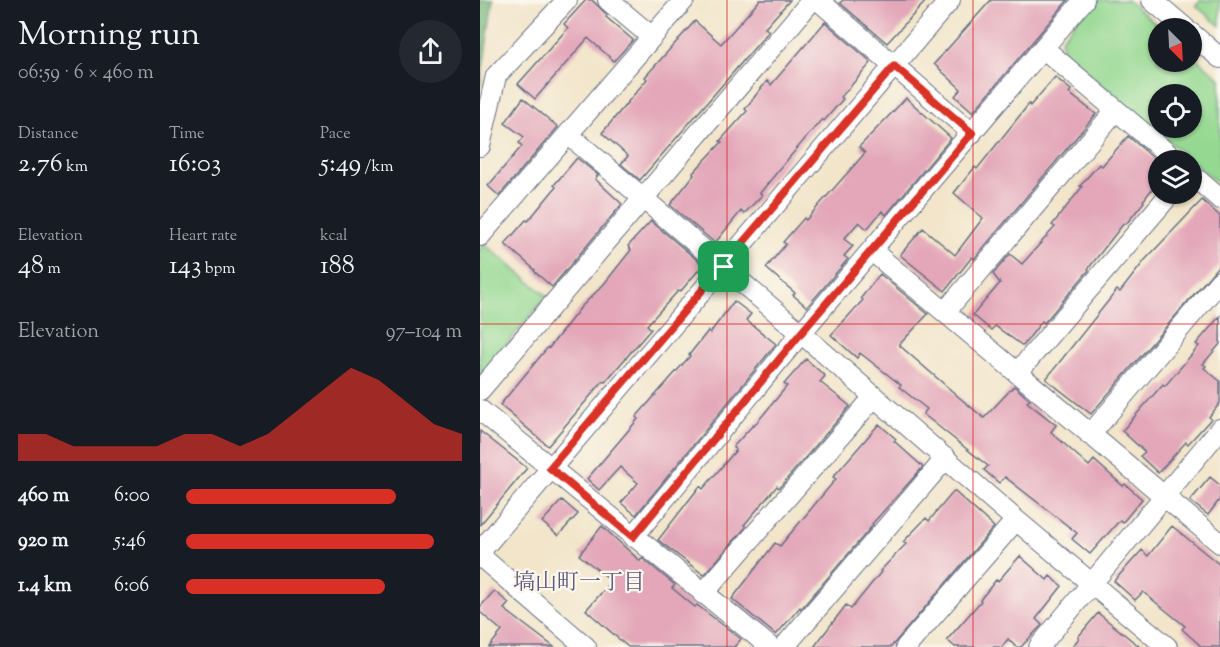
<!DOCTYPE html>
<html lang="en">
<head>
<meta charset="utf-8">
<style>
	body { margin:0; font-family:"Sorts Mill Goudy","Noto Serif JP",serif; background:#242831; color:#f1f3f6; height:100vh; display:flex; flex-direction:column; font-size:22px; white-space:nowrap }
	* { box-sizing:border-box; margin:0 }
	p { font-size:20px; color:#9ea1a6 }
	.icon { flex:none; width:33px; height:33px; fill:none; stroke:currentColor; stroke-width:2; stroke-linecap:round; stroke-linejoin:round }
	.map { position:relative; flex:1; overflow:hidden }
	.details { display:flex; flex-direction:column; background:#171b24; width:480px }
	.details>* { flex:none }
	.needle { width:39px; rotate:156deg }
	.tools { position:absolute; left:668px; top:18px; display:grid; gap:12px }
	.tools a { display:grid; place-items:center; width:54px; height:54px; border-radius:50%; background:#171b24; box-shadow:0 2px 4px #0004; font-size:30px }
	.pin { position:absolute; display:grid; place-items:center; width:51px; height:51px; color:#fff; margin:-26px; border-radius:12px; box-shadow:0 3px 9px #0006 }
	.round { display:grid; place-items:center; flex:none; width:63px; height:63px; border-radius:32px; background:#242831 }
	.overview { display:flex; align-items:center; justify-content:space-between; height:102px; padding:0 18px }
	h1 { font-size:33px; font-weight:600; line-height:45px }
	.metrics { display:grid; grid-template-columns:repeat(3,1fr); gap:9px; height:102px; padding:6px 18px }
	.metrics div { display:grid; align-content:center }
	.metrics b { font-size:26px; font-weight:600 }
	.metrics small { font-size:16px; font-weight:400 }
	.metrics p { font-size:16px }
	.chart { height:168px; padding:12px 18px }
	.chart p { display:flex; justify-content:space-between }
	.chart svg { width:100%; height:108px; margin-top:6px; fill:#d93025; opacity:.7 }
	ul { padding:0 18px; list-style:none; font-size:20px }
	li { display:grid; grid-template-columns:96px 72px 1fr; align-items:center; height:45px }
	li i { height:15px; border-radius:8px; background:#d93025 }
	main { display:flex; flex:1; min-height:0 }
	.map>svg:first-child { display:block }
	.green { fill:#94d891; stroke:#588478; stroke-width:1.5; fill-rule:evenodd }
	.forest { fill:#77b87b; stroke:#49746c; stroke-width:1.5 }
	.building { fill:#e3a7b9 }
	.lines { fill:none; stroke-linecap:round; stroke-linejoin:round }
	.minor-casing { stroke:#666f84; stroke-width:22 }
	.minor { stroke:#fff; stroke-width:20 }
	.route-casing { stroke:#fff; stroke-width:12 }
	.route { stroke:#d93025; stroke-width:8 }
	.grid { fill:none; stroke:#d62828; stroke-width:1.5; stroke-opacity:0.55 }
	.labels { text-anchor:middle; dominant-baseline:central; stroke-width:4.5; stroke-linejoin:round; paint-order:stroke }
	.neighbourhood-label { font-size:22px; fill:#61597e; stroke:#fbf7ec }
</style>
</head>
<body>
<main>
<section class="details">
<div class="overview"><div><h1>Morning run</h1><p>06:59 · 6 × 460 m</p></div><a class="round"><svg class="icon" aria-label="share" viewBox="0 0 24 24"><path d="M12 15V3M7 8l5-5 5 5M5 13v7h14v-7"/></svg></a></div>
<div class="metrics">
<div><p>Distance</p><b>2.76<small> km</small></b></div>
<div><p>Time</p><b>16:03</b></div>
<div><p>Pace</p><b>5:49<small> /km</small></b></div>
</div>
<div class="metrics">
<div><p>Elevation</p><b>48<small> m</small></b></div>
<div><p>Heart rate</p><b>143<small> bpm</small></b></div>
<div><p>kcal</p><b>188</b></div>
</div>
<div class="chart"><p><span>Elevation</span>97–104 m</p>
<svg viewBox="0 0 160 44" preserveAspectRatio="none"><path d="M0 44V33L10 33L20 38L30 38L40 38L50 38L60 33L70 33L80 38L90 33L100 24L110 15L120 6L130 11L140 20L150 29L160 33V44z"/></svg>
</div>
<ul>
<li><b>460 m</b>6:00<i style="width:76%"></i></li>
<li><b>920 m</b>5:46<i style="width:90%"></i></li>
<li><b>1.4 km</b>6:06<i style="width:72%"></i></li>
</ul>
</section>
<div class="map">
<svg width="740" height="647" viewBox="0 0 740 647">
	<rect width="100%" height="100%" fill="#fbf7ec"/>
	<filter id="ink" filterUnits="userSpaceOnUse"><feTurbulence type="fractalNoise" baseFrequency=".0167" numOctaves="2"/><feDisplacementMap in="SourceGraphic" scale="12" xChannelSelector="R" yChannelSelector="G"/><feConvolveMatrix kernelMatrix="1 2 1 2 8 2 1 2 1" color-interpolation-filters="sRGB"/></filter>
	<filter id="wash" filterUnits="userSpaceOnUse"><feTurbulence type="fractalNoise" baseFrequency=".008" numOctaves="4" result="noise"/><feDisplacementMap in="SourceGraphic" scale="24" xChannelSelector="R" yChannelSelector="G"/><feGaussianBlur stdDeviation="1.35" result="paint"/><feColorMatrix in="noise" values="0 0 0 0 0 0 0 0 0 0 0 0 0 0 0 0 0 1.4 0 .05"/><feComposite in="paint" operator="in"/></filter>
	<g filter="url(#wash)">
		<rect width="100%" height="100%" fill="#f2e5ca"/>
		<path class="green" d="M614,0H647L681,28H678V62H711V54L740,78V185L582,51L581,39ZM678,94H711V128H678Z
			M721,0H740V26L716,6Z
			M4,244L67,296L0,376V249Z"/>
		<path class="forest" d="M0,0H13L0,89Z"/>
		<g id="blocks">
			<path class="building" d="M106,0H112L127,15L126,17L153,40L134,61L108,38L55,99L38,84L88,28L84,24Z
				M280,0H310L285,28L289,31L160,180L141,164L148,156L122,133L167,79L165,77L215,21L241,44Z
				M363,0H447L407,43L360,3Z
				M511,0H588L493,112L475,96L481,89L454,64Z
				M345,22L390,61L391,63L361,97L363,99L344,121L342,119L308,159L280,193L282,195L264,214L261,211L235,243L190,205L214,175L213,173L242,142L240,141L267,111L265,109L287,81L291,85Z
				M575,77L591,90L589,93L616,114L494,259L492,257L465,291L420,255L443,228L475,255L503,218L474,193L495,167L497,169L549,104L550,106Z
				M43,98L78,127L19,196L8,186L42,146L39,143L44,137L25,123Z
				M426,98L471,138L406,215L402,211L387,229L379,222L364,239L373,246L364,256L368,259L327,307L313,295L315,293L286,268L306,244L303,242L324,218L326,220L385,153L379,147Z
				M648,136L678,162V181L663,201L664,202L646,224L644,223L608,269L609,270L564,323L562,321L543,346L515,326L511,330L493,315L520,283L513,274L530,254L542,264L575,227L572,225L602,187L600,186L619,164L622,166Z
				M97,158L118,175L115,179L142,204L72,287L54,271L55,270L25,244L46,220L48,221L76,187L74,185Z
				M722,200L740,216V264L611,414L566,379L637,290L640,292L665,260Z
				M171,221L223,265L200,292L198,291L167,325L171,329L125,382L123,381L68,446L20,405L68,347L69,348L101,307L124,284L151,250L148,246Z
				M400,274L448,314L419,345L480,398L504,418L534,386L550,400L547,402L576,425L571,432L609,466L614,460L643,486L645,484L662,499L643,522L640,520L610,554L592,539L597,533L525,477L519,483L504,470L508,466L443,414L447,409L419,387L421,385L380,353L377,358L351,335L383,300L381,298Z
				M254,301L271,314L266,320L296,344L156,515L141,503L158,483L140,467L119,490L107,479L158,419L156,417L210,356L209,355L228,331L230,333Z
				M740,316V344L723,364L726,366L724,368L740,381V403L729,417L731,419L708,444L706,442L678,473L660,456L665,452L642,431L683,384L685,386L719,346L716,344Z
				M326,359L345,376L340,382L370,406L299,488L297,486L264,525L266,527L224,575L178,540L220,486L223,489L256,450L253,447L273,425L274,426L307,386L304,384Z
				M399,424L416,439L414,441L443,467L392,524L393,525L321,609L320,607L296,635L252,599L295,543L300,546L356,479L353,477Z
				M0,431L47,468L0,525Z
				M730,477L740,485V499L728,515L710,501Z
				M474,491L514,527L411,647H334L366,605L371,609L401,572L400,571L426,544L423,542L446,518L449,521Z
				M82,500L98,514L78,536L62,522Z
				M122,526L160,561L162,558L195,585L192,588L215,607L217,605L261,639L254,647H148L106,610L132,581L99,555Z
				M692,526L740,565V647H722L702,629L705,626L663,592L655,600L634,581L662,550L668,556Z
				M540,556L567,580L570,576L582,586L556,619L562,625L541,647H536L528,639L522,647H475L467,640L501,601L500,600L516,580L518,581Z
				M14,591L29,603L24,609L74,647H9L22,631L0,612V607Z
				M618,613L660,647H592L599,638L598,637Z"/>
		</g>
	</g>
	<g filter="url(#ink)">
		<use href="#blocks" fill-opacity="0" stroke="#666f84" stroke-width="1.5"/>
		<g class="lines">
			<g class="minor-casing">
				<path id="minor" d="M128,0L172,37
					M338,0L492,133
					M672,0L705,28
					M711,33L740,58
					M563,48L695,160
					M89,135L321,333L536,520L687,647
					M0,146L16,76L87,0
					M711,174L740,199
					M0,236L204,0
					M392,251L740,543
					M465,312L636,110
					M537,373L690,194
					M0,390L332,0
					M0,410L290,647
					M610,435L740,281
					M153,537L321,333L604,0
					M223,594L394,397
					M106,647L6,561L1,555L4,547L470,0
					M304,647L466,458
					M426,647L536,520
					M559,647L740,429"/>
			</g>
			<use href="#minor" class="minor"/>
		</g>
	</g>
	<g class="lines" filter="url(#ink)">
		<g class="route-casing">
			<path id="route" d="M414,66L492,133L321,333L153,537L70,468Z"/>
		</g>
		<use href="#route" class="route"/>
	</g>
	<path class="grid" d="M247,0V647M493,0V647M0,324H740"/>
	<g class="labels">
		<g class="neighbourhood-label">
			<text x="99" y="584">塙山町一丁目</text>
		</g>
	</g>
</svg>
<div class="tools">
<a><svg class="needle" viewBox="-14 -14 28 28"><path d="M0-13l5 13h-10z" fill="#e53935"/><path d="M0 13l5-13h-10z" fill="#9ea1a6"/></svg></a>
<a><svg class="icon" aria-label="locate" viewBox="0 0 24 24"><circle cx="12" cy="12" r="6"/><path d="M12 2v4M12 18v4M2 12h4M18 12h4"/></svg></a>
<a><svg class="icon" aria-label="layers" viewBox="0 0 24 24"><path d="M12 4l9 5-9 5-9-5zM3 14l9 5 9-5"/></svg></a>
</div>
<div class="pin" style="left:244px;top:267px;background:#1e9e55"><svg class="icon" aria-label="arrive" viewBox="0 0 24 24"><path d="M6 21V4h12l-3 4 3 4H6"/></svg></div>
</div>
</main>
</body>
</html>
